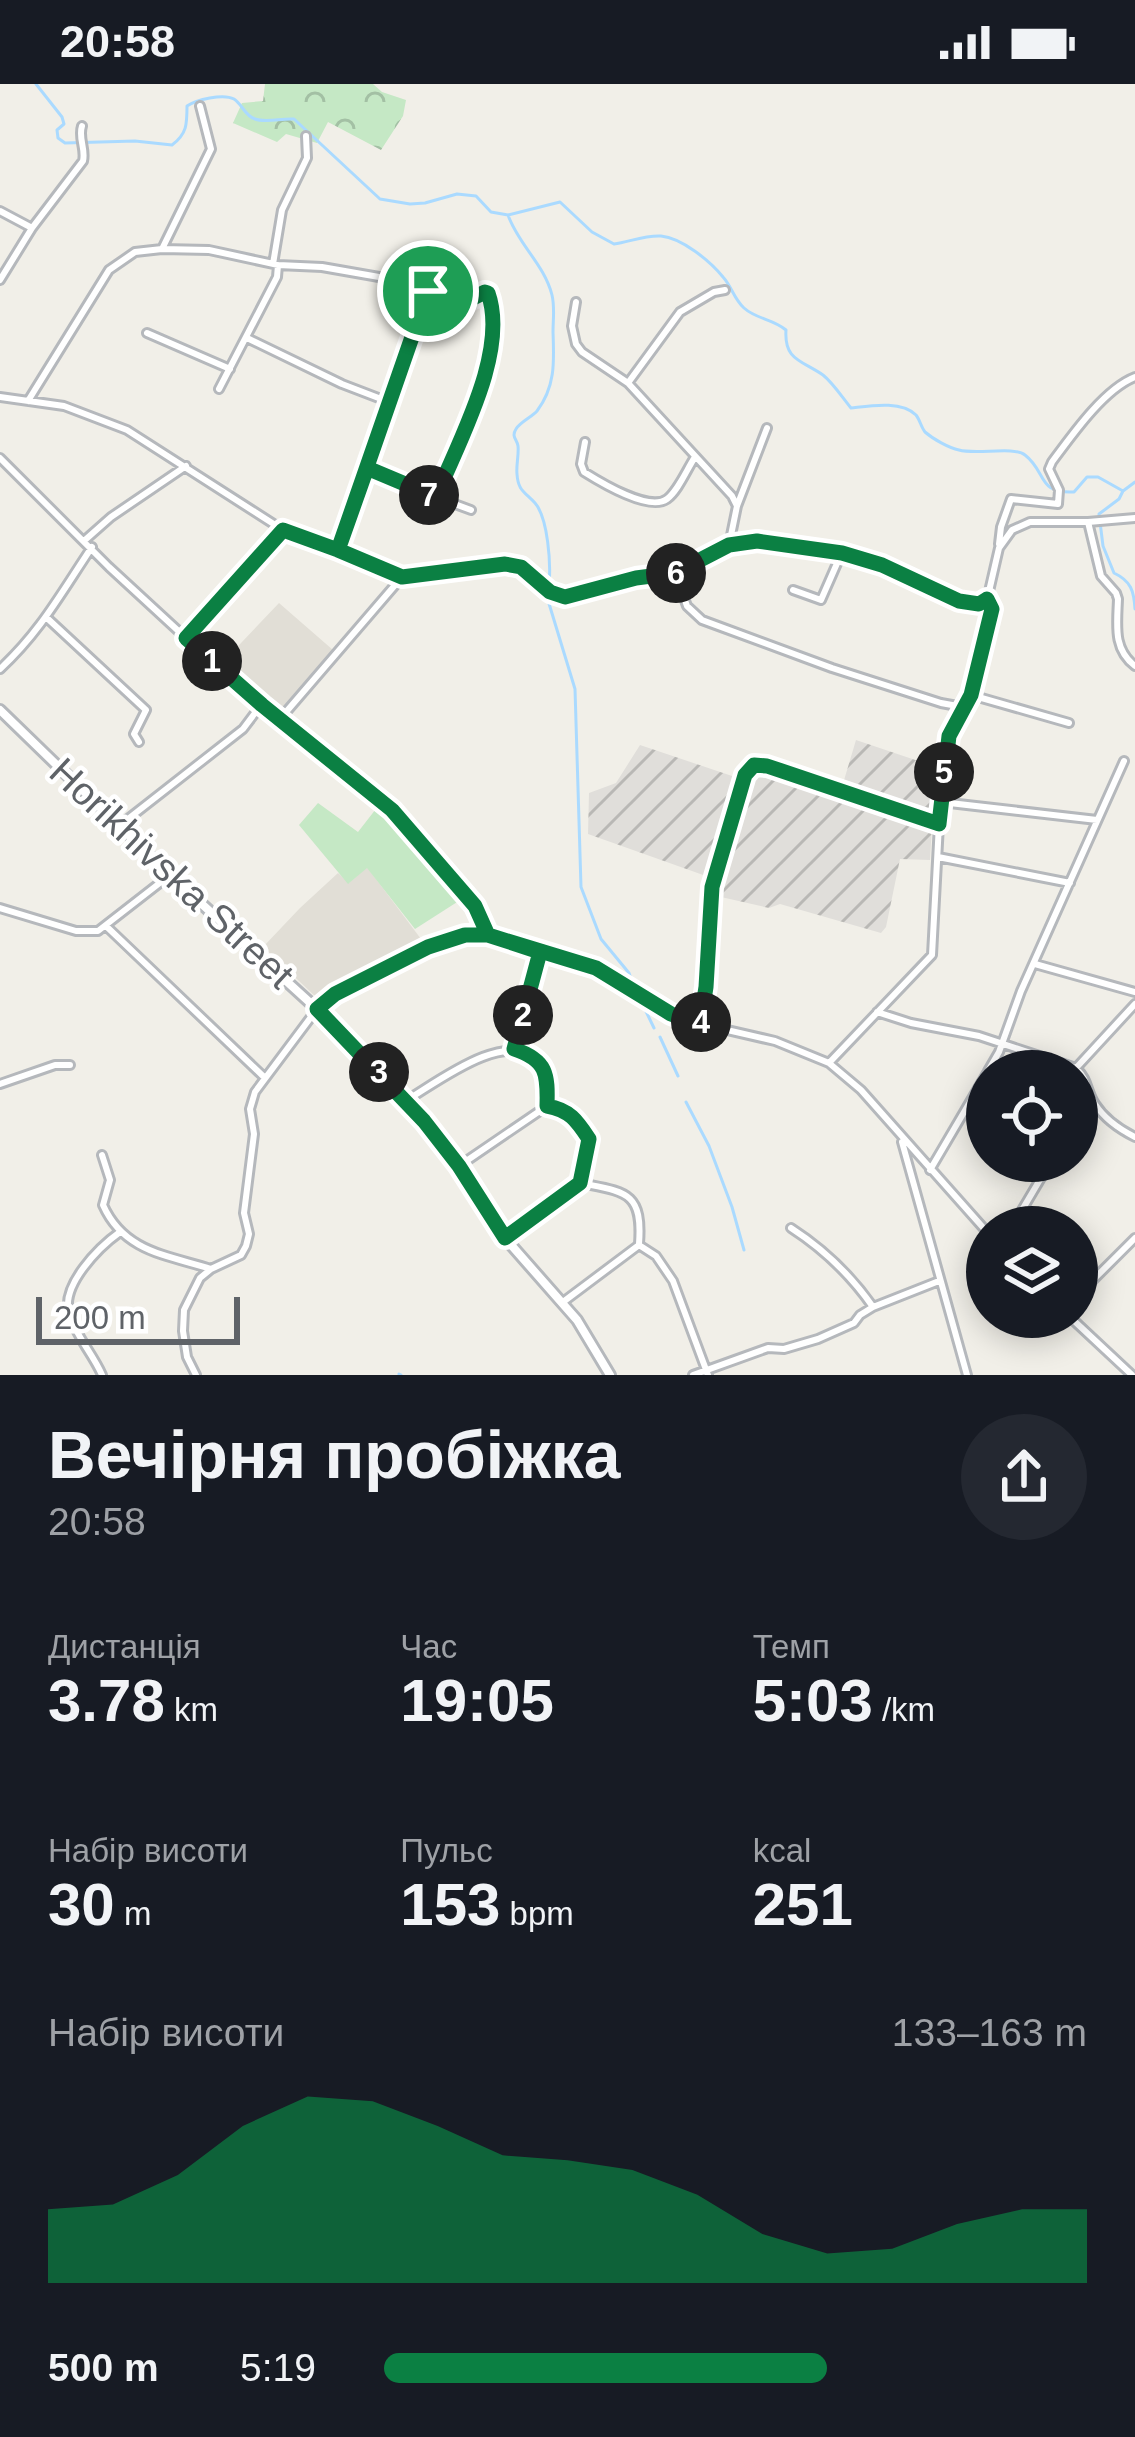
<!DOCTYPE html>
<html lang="uk">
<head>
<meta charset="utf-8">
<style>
	body { margin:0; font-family:Arial,sans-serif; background:#242831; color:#f1f3f6; height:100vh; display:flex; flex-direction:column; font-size:45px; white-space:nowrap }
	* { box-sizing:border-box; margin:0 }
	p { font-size:39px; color:#9ea1a6 }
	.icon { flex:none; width:66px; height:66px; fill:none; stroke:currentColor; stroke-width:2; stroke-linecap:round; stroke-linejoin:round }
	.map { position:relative; height:1291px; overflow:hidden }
	.details { display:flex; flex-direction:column; background:#171b24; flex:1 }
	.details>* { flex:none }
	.buttons { position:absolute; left:966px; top:966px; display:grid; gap:24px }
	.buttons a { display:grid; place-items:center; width:132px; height:132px; border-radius:50%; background:#171b24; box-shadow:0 6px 30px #0003; font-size:60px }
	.scale { position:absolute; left:36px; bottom:30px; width:204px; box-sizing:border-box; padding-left:12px; border:6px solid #5f6368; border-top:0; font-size:33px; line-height:42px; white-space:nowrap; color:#5f6368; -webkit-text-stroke:9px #fff; paint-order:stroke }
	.pin { position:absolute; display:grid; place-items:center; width:102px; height:102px; color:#fff; margin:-51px; border:6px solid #fff; border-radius:50%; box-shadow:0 3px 12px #0007 }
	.km { position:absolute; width:60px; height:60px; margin:-30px; border-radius:50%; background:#222; color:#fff; font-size:33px; line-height:60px; text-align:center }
	.round { display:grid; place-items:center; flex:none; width:126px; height:126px; border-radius:63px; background:#242831 }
	.headline { display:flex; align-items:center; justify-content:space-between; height:204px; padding:0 48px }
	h1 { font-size:66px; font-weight:600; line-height:90px }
	.stats { display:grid; grid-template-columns:repeat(3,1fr); gap:18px; height:204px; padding:12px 48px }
	.stats div { display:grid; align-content:center }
	.stats b { font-size:60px; font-weight:600 }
	.stats small { font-size:33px; font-weight:400 }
	.stats p { font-size:33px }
	.chart { height:336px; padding:24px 48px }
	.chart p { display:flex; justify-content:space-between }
	.chart svg { width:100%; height:216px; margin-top:12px; fill:#0b8043; opacity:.7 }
	ul { padding:0 48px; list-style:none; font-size:39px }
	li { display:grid; grid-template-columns:192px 144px 1fr; align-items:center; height:90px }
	li i { height:30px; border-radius:15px; background:#0b8043 }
	.status { display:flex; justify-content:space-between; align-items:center; height:84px; padding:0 60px; background:#171b24; direction:ltr }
	.status svg { height:33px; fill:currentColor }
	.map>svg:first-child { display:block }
	.industrial { fill:url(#industrial-furrows) }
	.education { fill:#e1ded6 }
	.forest { fill:url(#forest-crowns) }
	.park { fill:#c5e8c5 }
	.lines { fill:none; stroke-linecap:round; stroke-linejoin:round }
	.stream { stroke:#aadaff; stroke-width:3 }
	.minor-casing { stroke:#b5b8bc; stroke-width:12 }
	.tertiary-casing { stroke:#b5b8bc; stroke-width:14 }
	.minor { stroke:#fff; stroke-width:6 }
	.tertiary { stroke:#fff; stroke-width:8 }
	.route-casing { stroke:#fff; stroke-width:24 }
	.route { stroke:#0b8043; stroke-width:15 }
	.labels { text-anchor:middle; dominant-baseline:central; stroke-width:9; stroke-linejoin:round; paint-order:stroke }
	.street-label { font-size:39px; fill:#5f6368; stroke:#fff }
</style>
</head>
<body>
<div class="status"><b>20:58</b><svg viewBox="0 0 49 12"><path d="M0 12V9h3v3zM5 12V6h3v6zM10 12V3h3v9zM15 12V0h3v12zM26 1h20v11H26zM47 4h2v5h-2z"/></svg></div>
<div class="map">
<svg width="1135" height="1291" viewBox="0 0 1135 1291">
	<defs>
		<pattern id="industrial-furrows" width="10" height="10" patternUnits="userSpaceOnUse" patternTransform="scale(3)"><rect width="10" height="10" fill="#e0deda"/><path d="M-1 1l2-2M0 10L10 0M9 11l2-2" fill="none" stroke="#b9b8b5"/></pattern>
		<pattern id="forest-crowns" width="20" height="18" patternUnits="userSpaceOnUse" patternTransform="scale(3)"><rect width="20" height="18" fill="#c5e8c5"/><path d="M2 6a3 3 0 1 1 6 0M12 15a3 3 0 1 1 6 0" fill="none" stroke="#a3c0a4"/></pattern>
	</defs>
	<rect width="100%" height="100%" fill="#f1efe8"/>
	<path class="industrial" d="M856,656L939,684L934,733L842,703Z
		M640,661L738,694L706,792L588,750L589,709L616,699Z
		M762,687L911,737L932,741L930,776L900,775L886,843L881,849L780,820L769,824L721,813L722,796L757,691Z"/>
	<path class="education" d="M279,519L333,566L278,630L222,579Z
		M367,783L424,859L317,914L263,863L300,824L338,789L349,799Z"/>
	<path class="forest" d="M265,0H373L382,8L406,16L403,32L381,66L328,38L317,59L286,50L277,58L233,39L242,19L263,17Z"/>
	<path class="park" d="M318,719L358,748L379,721L414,755L465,813L415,845L367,784L348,800L299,741Z"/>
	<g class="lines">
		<path class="stream" d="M36,0L62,33L64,40L57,46L58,54L65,59L135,57L172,61C187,50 187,40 187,22C196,16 223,9 234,15C242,20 245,32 255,35C266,39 282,34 294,35L380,115L410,120L425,119L457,110L476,112L491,128L508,131L560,118L592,148L614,160C629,158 645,151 661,152C682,154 710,177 723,193C732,203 734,215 744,224C756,235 773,235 786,246C784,276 801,276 823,291C833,299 842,313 851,324C869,322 901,316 916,331C920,336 921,343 925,348C933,355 949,364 959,366C976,371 1014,362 1025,371C1047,388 1037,410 1074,408L1087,393H1098L1123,407L1135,398
			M508,131C518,160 544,180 552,211C555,224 553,235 553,248C554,276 556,302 537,327C532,333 520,338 516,345C511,353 517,355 518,362C519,371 516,381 517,390C518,407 525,408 535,419C548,434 551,480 549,500
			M1123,407L1119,415L1099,430L1103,462L1114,489C1131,497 1134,507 1135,525
			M547,513L575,605L581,803L601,855L629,889L633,900
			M640,915L654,944
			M660,953L678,992
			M686,1018L709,1062L732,1123L744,1166
			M399,1290L401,1291"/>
		<g class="minor-casing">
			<path id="minor" d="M0,127L32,144
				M162,165L211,65L200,22
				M273,180L282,126L307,74L306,52
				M0,196L32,144L83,77C86,65 78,54 82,42
				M576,218L572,242L576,260L582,268L628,299L732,412L737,422
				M147,249L230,285
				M247,254L342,300L389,318
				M628,299L680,228L714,208L725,206
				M219,305L277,193L278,181
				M0,313L64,322L127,346L283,446L402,493L504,480L521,483L549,508L565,513L636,494L675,489L729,461L757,457L842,468L882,481L959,517L979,520L987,516L999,464L1012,446L1030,438H1088L1135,434
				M28,317L109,186L135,168L162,165L209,166L278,181L322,183L379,193L447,214L467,217L485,208L488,209C508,268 458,358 436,413L367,384
				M585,358L581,380L584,388C600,398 649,428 667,415C678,407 687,385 695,373
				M0,374L109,483L186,554L261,621L391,726L475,822L488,851
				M436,413L471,426
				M1088,438L1101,492L1116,509L1118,515C1117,542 1113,565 1135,582
				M85,456L111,433L186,382
				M999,460L1001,443L1011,415L1058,420L1059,406L1049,385L1052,378C1072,351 1104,305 1135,293
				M729,461L737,422L767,344
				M338,466L427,209
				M675,489L687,522L702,536L832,584L941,619L963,623
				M793,506L821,516L842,468
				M47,534L146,626L134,650L139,658
				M186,554L283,446
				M0,585C41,547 61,509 92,463
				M971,611L1069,639
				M280,635L402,493
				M941,718L1097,736
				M119,742L243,645L261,621
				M938,773L1070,799
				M0,824L76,847H98L170,791
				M106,842L264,993
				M1035,880L1135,908
				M877,928L911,939L979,952L1076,984C1089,997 1086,1006 1095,1020C1104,1034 1121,1046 1135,1053
				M700,941L706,903L712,803L723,758L745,691L754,681L767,682L939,740
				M514,965L540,868
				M829,979L932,871L939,740L949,651L971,611L991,535L992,525L987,516
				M1076,984L1135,920
				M988,987L999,968L1021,907L1124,677
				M0,1000L55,981H70
				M407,1016C436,999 507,944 536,977C538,978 547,991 548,992C550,1000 547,1013 547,1022
				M1077,1033L1091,1014
				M902,1058L967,1291
				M102,1071L110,1096L103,1121C124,1168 167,1171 211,1185
				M459,1082L547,1022C570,1026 577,1037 589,1055L580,1099
				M930,1086L987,989
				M1012,1143L1051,1077
				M791,1144C825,1166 850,1190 873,1223
				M505,1154L580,1099C625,1108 643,1107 639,1160
				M1077,1212L1135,1154
				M563,1218L639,1161L656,1172L673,1197L708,1291
				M1070,1233L1132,1291
				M102,1291C93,1270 75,1251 69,1229C61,1201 99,1163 120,1148
				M196,1291L187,1273L183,1247L184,1226L200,1194L211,1185L241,1171L246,1162L249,1150L244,1129L254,1050L250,1025L255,1008L317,925L335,910L428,863L465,851H488L569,874L618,896L671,930L688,937L775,957L829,979L861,1006L987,1148
				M693,1291L768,1264L784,1265L818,1255L854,1239L860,1231L873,1223L939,1197"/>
		</g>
		<g class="tertiary-casing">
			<path id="tertiary" d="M0,626L170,791L317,925L406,1016L459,1082L505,1154L577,1236L610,1291"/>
		</g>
		<use href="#minor" class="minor"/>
		<use href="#tertiary" class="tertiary"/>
	</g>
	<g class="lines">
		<g class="route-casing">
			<path id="route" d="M428,207L338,466L283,446L186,554L262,621L392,726L475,822L488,851L540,868L514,965C547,976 548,990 547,1022C570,1026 577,1037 589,1055L580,1099L505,1154L459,1082L424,1037L317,925L335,910L428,863L465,851H488L596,884L671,930L700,941L706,903L712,803L745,691L754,681L767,682L939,740L949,652L971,611L992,525L987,515L979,520L959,517L882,481L842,469L757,457L729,461L675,489L636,494L565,513L550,508L521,483L505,480L402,493L338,466L367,384L436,413C458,358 509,268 488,209L485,208L467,217L428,207"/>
		</g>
		<use href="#route" class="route"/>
	</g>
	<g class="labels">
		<g class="street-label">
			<text transform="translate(172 789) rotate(43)">Horikhivska Street</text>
		</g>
	</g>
</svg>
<div class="buttons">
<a><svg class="icon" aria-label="locate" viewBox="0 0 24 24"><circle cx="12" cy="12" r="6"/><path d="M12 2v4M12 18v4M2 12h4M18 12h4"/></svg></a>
<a><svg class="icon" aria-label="layers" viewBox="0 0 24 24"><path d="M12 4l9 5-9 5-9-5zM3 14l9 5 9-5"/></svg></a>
</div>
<div class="scale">200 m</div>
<div class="pin" style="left:428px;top:207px;background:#1e9e55"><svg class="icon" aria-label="arrive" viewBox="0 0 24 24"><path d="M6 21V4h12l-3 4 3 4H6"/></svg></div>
<b class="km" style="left:212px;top:577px">1</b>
<b class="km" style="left:523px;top:931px">2</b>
<b class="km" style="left:379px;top:988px">3</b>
<b class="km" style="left:701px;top:938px">4</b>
<b class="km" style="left:944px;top:688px">5</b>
<b class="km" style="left:676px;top:489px">6</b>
<b class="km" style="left:429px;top:411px">7</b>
</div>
<section class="details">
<div class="headline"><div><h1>Вечірня пробіжка</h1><p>20:58</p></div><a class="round"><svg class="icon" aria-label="share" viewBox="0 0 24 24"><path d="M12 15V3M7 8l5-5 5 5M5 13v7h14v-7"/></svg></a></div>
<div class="stats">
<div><p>Дистанція</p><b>3.78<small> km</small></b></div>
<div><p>Час</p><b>19:05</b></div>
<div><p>Темп</p><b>5:03<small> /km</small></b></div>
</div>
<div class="stats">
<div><p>Набір висоти</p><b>30<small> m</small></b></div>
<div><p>Пульс</p><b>153<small> bpm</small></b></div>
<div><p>kcal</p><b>251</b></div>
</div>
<div class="chart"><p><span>Набір висоти</span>133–163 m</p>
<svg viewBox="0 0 160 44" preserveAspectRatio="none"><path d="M0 44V29L10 28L20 22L30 12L40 6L50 7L60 12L70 18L80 19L90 21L100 26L110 34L120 38L130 37L140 32L150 29L160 29V44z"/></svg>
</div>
<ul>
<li><b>500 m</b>5:19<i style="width:63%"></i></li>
</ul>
</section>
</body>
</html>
